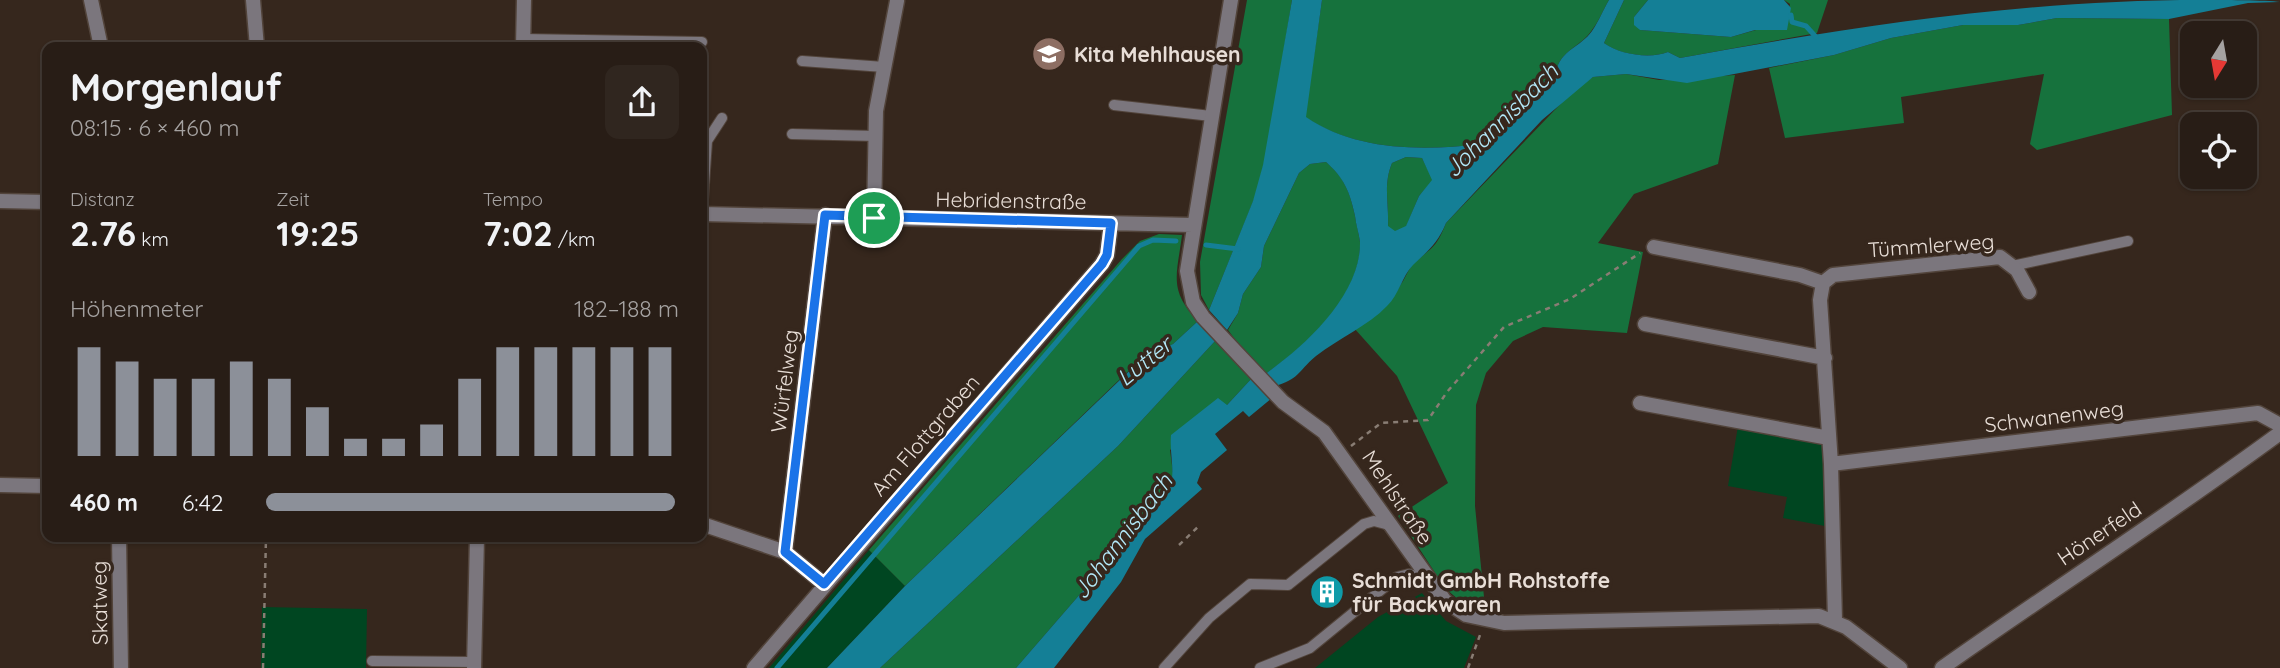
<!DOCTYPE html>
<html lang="de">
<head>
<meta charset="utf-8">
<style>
	body { margin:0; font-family:Quicksand,sans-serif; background:#30261f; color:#f1f3f6; height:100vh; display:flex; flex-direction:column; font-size:26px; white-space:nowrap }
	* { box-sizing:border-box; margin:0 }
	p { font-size:23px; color:#a5a2a1 }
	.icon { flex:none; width:38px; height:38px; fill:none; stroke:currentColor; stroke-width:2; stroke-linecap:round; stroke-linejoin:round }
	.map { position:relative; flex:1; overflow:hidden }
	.sheet { position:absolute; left:42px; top:42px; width:665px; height:500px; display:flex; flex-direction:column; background:#281d16; border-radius:14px; box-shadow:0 2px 5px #0004,0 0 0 2px #443b35 }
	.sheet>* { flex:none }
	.needle { width:46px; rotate:191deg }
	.fabs { position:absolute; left:2180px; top:21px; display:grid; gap:14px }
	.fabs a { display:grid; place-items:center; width:77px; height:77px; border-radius:14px; background:#281d16; box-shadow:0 2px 5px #0004,0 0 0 2px #443b35; font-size:35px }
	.pin { position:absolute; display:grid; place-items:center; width:60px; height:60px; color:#fff; margin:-30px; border:4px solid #fff; border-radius:50%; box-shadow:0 2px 7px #0007 }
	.round { display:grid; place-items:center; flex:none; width:74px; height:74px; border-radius:14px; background:#30261f }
	.headline { display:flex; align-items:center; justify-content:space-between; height:119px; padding:0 28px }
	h1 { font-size:38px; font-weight:700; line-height:52px }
	.metrics { display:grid; grid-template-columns:repeat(3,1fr); gap:10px; height:119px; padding:7px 28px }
	.metrics div { display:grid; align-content:center }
	.metrics b { font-size:35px; font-weight:700 }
	.metrics small { font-size:19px; font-weight:400 }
	.metrics p { font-size:19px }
	.chart { height:196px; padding:14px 28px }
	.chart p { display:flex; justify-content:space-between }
	.chart svg { width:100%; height:126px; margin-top:7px; stroke:#8c9099; stroke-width:6 }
	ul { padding:0 28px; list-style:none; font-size:23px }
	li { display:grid; grid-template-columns:112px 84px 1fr; align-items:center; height:52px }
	li i { height:18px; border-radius:9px; background:#8c9099 }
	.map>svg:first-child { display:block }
	.green { fill:#004621 }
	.forest { fill:#16723d }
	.water { fill:#147f96; fill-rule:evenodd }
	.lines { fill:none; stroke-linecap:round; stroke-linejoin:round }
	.stream { stroke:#147f96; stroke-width:5 }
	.lane-casing { stroke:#52443b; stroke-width:12 }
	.street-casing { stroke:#52443b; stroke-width:17 }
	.path { stroke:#897d74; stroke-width:2.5; stroke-dasharray:5 5; stroke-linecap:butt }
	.lane { stroke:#7b767d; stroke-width:10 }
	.street { stroke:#7b767d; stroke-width:14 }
	.route-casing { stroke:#fff; stroke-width:14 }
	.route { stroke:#1a73e8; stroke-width:9 }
	.labels { text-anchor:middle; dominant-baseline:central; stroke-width:7; stroke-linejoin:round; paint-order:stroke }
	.poi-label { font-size:21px; font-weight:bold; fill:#e8ded7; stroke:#36271d; text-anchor:start }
	.street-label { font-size:21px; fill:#e8ded7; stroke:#36271d }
	.water-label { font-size:23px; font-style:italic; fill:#b3e9f9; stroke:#36271d }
</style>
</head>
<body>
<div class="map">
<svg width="2280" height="668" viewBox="0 0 2280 668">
	<rect width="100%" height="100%" fill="#36271d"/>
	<path class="green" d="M1738,426L1827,443L1830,527L1783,518L1787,497L1728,486Z
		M869,550L905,586L827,668H769Z
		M1422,593L1446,621L1476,637L1464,668H1315L1378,617Z
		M262,607L367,609L366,668H261Z"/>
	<path class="forest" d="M1247,0H1292L1267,152L1255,197L1209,310L1201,295L1200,262Z
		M1322,0H1609C1603,10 1599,21 1592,30C1581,47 1560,50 1556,72L1523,98L1481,144C1422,151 1356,151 1305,117Z
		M1624,0H1648L1634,17L1640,30L1731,37L1756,30H1786L1790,4L1784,0H1828L1817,33L1680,58L1668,52C1651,59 1619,55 1604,43Z
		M2057,18L2169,19L2172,115L2037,150L2030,144L2044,74L1901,97L1904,123L1785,138L1769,68L1834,55L1891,38L1963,25H2018Z
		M1626,74L1659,80L1735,75L1718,164L1634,194L1598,243L1643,252L1627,333L1543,327L1513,341L1486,373L1476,405L1475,506L1485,607L1460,601L1445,588L1398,516L1448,483L1397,376L1354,328C1377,317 1389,306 1401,284C1405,279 1408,270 1412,265C1431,247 1435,251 1446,223L1574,90L1593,77Z
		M1406,157L1422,158L1433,180L1419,196L1406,227L1394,232L1388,227C1389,203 1383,185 1392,163Z
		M1326,162C1344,177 1350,192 1355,216C1356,224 1359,234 1360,242C1362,296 1302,350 1262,376L1228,330L1238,313L1243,294L1261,267L1264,246L1299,173L1310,164Z
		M1159,234L1182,235C1177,275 1168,290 1198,321L1173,344L1145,355L905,586L869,550L1122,259L1140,241Z
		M1216,340L1252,378L1226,406L1170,450L1174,481L1166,495L1016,668H880L1118,446Z"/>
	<path class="water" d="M1292,0H1322L1306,117C1356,151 1422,151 1481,144L1523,98L1556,72C1560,50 1581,47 1592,31C1599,21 1603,10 1609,0H1624L1604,43C1620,55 1651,59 1668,52L1680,58C1856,26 2022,0 2202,0C2221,0 2267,0 2280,2L2248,3L2169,19L2057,18L2018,25H1963L1891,38L1834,55L1687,83L1626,74L1593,77L1542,120L1446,223C1438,243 1428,251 1413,265C1402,276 1399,295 1387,306C1368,326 1339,338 1316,356C1296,373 1301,378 1273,387L1262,376C1302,349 1361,296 1360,242C1359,234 1356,225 1355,216C1350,192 1344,178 1326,162L1310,164L1299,173L1264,246L1261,267L1243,294L1238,313L1227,330L1209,310L1253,201L1263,165ZM1406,157L1422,158L1432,180L1419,196L1406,226L1395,231L1388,226C1389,203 1383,185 1392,163Z
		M1648,0H1784L1791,8L1787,30H1755L1731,37L1640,30L1634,25V17Z
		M1198,321L1216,340L1118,446L880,668H827L905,586L1146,355L1173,344Z
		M1252,378L1272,398L1249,417L1243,411L1215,434L1227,450L1201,472L1197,483L1202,489L1145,539L1121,582L1054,668H1016L1166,495C1178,476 1169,458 1171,435L1218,398L1227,405Z"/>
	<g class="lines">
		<path class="stream" d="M1791,15L1792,22L1806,26L1816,37
			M1206,245L1238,249
			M777,668L1139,246L1153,240L1176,241"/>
		<g class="lane-casing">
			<path id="lane" d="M523,39L702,42
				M802,61L884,67
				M1114,105L1211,116
				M792,134L876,136
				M702,214L707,141L722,118
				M2012,266L2128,241
				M372,661L474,662
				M1164,668L1209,618L1250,584L1288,585L1364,524L1374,521L1389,525
				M1260,668L1310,648L1397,577L1409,574L1430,581"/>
		</g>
		<g class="street-casing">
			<path id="street" d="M91,0L101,47
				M253,0L257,47
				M1231,0L1187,271L1193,302L1203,317L1283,402L1324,432L1445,601L1466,615L1504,623L1819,616L1846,627L1900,668
				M523,47L524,0
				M0,201L47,202
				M702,214L1193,225
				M874,218L876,111L897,1
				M1654,247L1800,275L1823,283
				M1645,324L1825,358
				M1640,403L1829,438
				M1831,464L2258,413L2280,425
				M0,485L47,486
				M702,524L785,552L824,584
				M119,537L121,668
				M785,552L825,215
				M1835,620L1831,464L1820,300L1823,283L1833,275L2000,257L2017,270L2029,292
				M474,668L477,537
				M754,668L1102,264L1107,255L1111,223
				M1942,668C2054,589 2170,514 2280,433"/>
		</g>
		<path class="path" d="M1351,446L1381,423L1428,420L1447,392L1504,327L1570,299L1640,253
			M1179,545L1200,525
			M263,668L266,537
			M1468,668L1480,635"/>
		<use href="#lane" class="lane"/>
		<use href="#street" class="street"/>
	</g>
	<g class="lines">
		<g class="route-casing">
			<path id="route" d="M825,215L1111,223L1107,255L1102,264L824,584L785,552Z"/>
		</g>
		<use href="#route" class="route"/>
	</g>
	<defs>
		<g id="school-disc" transform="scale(1.75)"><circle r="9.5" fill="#8d6e63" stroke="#36271d"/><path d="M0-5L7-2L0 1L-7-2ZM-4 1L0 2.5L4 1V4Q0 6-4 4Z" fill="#fff"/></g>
		<g id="building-disc" transform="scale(1.75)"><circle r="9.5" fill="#0f9aa8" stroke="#36271d"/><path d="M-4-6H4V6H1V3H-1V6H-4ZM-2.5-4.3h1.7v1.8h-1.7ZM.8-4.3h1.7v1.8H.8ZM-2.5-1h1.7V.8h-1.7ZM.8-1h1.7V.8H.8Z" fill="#fff"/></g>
	</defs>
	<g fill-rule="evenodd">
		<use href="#school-disc" x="1049" y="54"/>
		<use href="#building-disc" x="1327" y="592"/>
	</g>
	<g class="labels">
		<g class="poi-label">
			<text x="1074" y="54">Kita Mehlhausen</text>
			<text x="1352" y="580">Schmidt GmbH Rohstoffe<tspan x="1352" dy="24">für Backwaren</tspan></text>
		</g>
		<g class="street-label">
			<text transform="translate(1011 200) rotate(1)">Hebridenstraße</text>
			<text transform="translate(1931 245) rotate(-4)">Tümmlerweg</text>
			<text transform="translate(784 381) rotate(-83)">Würfelweg</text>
			<text transform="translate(2054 416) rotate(-7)">Schwanenweg</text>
			<text transform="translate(925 435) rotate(-49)">Am Flottgraben</text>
			<text transform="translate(1398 497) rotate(56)">Mehlstraße</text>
			<text transform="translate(2099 533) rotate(-34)">Hönerfeld</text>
			<text transform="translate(99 603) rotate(-91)">Skatweg</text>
		</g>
		<g class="water-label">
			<text transform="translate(1501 120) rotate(-45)">Johannisbach</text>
			<text transform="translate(1144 361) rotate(-39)">Lutter</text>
			<text transform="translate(1122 536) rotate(-53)">Johannisbach</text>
		</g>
	</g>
</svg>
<div class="fabs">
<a><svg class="needle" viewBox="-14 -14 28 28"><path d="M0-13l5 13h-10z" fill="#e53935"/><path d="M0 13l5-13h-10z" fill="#a5a2a1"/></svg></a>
<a><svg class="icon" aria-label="locate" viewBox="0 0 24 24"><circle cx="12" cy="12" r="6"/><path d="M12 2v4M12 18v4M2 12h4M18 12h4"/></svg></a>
</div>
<div class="pin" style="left:874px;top:218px;background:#1e9e55"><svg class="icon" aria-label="arrive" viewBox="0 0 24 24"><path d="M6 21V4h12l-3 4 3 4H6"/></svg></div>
<section class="sheet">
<div class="headline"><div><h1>Morgenlauf</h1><p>08:15 · 6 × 460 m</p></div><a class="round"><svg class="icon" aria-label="share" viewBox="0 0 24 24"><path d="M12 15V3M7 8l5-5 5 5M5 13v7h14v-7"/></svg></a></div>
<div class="metrics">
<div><p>Distanz</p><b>2.76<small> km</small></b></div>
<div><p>Zeit</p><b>19:25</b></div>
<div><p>Tempo</p><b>7:02<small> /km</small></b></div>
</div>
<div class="chart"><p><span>Höhenmeter</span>182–188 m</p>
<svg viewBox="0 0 160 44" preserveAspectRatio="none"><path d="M5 44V6M15 44V11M25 44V17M35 44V17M45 44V11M55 44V17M65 44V27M75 44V38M85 44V38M95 44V33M105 44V17M115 44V6M125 44V6M135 44V6M145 44V6M155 44V6"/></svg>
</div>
<ul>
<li><b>460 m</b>6:42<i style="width:99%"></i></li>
</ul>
</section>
</div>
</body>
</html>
